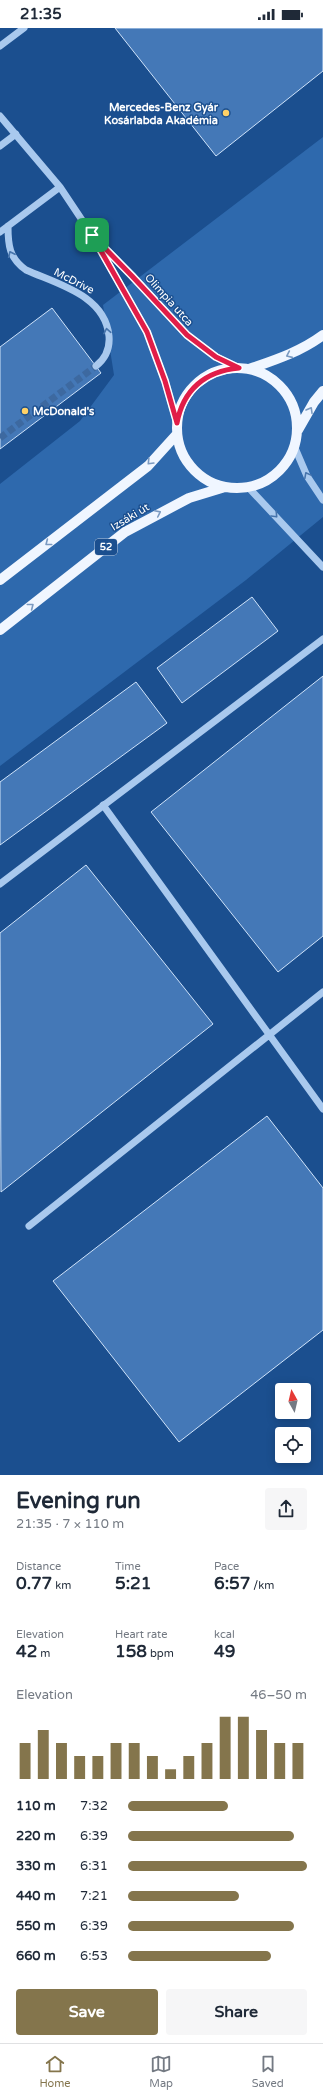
<!DOCTYPE html>
<html lang="en">
<head>
<meta charset="utf-8">
<style>
	body { margin:0; font-family:"Varela Round",sans-serif; background:#f6f6f7; color:#1f2937; height:100vh; display:flex; flex-direction:column; font-size:15px; white-space:nowrap }
	* { box-sizing:border-box; margin:0 }
	p { font-size:13px; color:#747a83 }
	.icon { flex:none; width:22px; height:22px; fill:none; stroke:currentColor; stroke-width:2; stroke-linecap:round; stroke-linejoin:round }
	.map { position:relative; height:1447px; overflow:hidden }
	.side { display:flex; flex-direction:column; background:#fff; flex:1 }
	.side>* { flex:none }
	.needle { width:26px; rotate:352deg }
	.fabs { position:absolute; left:275px; top:1355px; display:grid; gap:8px }
	.fabs a { display:grid; place-items:center; width:36px; height:36px; border-radius:4px; background:#fff; box-shadow:0 2px 10px #0003; font-size:20px }
	.pin { position:absolute; display:grid; place-items:center; width:34px; height:34px; color:#fff; margin:-17px; border-radius:8px; box-shadow:0 2px 6px #0006 }
	.round { display:grid; place-items:center; flex:none; width:42px; height:42px; border-radius:4px; background:#f6f6f7 }
	.headline { display:flex; align-items:center; justify-content:space-between; height:68px; padding:0 16px }
	h1 { font-size:22px; font-weight:700; line-height:30px }
	.figures { display:grid; grid-template-columns:repeat(3,1fr); gap:6px; height:68px; padding:4px 16px }
	.figures div { display:grid; align-content:center }
	.figures b { font-size:17px; font-weight:700 }
	.figures small { font-size:11px; font-weight:400 }
	.figures p { font-size:11px }
	.chart { height:112px; padding:8px 16px }
	.chart p { display:flex; justify-content:space-between }
	.chart svg { width:100%; height:72px; margin-top:4px; stroke:#84754c; stroke-width:6 }
	.button { display:flex; gap:8px; margin-top:auto; padding:8px 16px }
	.button a { flex:1; height:46px; border-radius:4px; background:#84754c; color:#fff; font-size:16px; font-weight:700; line-height:46px; text-align:center }
	.button a+a { background:#f6f6f7; color:#1f2937 }
	ul { padding:0 16px; list-style:none; font-size:13px }
	li { display:grid; grid-template-columns:64px 48px 1fr; align-items:center; height:30px }
	li i { height:10px; border-radius:5px; background:#84754c }
	.status { display:flex; justify-content:space-between; align-items:center; height:28px; padding:0 20px; background:#fff; direction:ltr }
	.status svg { height:11px; fill:currentColor }
	.tabs { display:flex; justify-content:space-around; align-items:center; height:56px; border-top:1px solid #e0e1e3; background:#fff; font-size:11px; color:#747a83 }
	.tabs a { display:grid; justify-items:center; gap:2px }
	.tabs .current { color:#84754c }
	.map>svg:first-child { display:block }
	.green { fill:#2e69ad }
	.building { fill:#4478b7; stroke:#cfe3fa }
	.lines { fill:none; stroke-linecap:round; stroke-linejoin:round }
	.minor-tunnel { stroke:#3d69a0; stroke-width:7; stroke-dasharray:7 3.5; stroke-linecap:butt }
	.minor { stroke:#a9c9ee; stroke-width:7 }
	.major { stroke:#f0f6ff; stroke-width:10 }
	.oneway { stroke:#4674ac }
	.oneway2 { stroke:#7b9ac1 }
	.route-casing { stroke:#fff; stroke-width:8 }
	.route { stroke:#e11d48; stroke-width:5 }
	.poi-dot { fill:#ffd166; stroke:#1b4f8f; stroke-width:1.5 }
	.labels { text-anchor:middle; dominant-baseline:central; stroke-width:3; stroke-linejoin:round; paint-order:stroke }
	.shield { fill:#1b4f8f; stroke:#bbcadd; stroke-width:1 }
	.shield-label { font-size:10px; font-weight:bold; fill:#fff }
	.poi-label { font-size:11px; font-weight:bold; fill:#fff; stroke:#1b4f8f; text-anchor:end }
	.street-label { font-size:11px; fill:#fff; stroke:#1b4f8f }
</style>
</head>
<body>
<div class="status"><b>21:35</b><svg viewBox="0 0 49 12"><path d="M0 12V9h3v3zM5 12V6h3v6zM10 12V3h3v9zM15 12V0h3v12zM26 1h20v11H26zM47 4h2v5h-2z"/></svg></div>
<div class="map">
<svg width="323" height="1447" viewBox="0 0 323 1447">
	<rect width="100%" height="100%" fill="#1b4f8f"/>
	<path class="green" d="M323,109V489L246,552L0,738V456L80,393L114,347L103,277Z"/>
	<path class="building" d="M115,0H323V43L216,128Z
		M52,280L101,345L0,421V319Z
		M252,569L278,603L182,675L157,640Z
		M323,648V908L278,944L151,784Z
		M136,654L167,695L0,817V754Z
		M86,837L213,996L1,1164L0,905Z
		M267,1088L323,1160V1302L179,1414L53,1253Z"/>
	<g class="lines">
		<path class="minor-tunnel" d="M0,410L96,338"/>
		<path class="minor" d="M0,18L24,0
			M0,88L60,159L92,207L133,248L187,307L216,329L239,340
			M0,118L16,106
			M8,198C8,217 9,230 26,242C57,256 105,267 109,308C110,320 106,330 96,338
			M0,204L60,159
			M96,214L147,304L165,353L177,395
			M295,420L307,448L323,472
			M248,459L323,539
			M103,777L323,1081
			M0,856L323,611
			M29,1198L323,964"/>
		<path class="major" d="M177 400a60 60 0 1 1 120 0a60 60 0 1 1-120 0Z
			M249,341C275,332 300,324 323,307
			M298,402L314,374L323,363
			M0,552L148,438L177,406
			M0,602L125,504L189,470L225,459"/>
	</g>
	<defs><path id="oneway-chevron" d="M-2-3.5L2.5 0L-2 3.5" fill="none" stroke-width="1.6" stroke-linecap="round" stroke-linejoin="round"/></defs>
	<g class="oneway">
		<use href="#oneway-chevron" transform="translate(11 226) rotate(-115)"/>
		<use href="#oneway-chevron" transform="translate(107 303) rotate(-101)"/>
		<use href="#oneway-chevron" transform="translate(307 447) rotate(-118)"/>
		<use href="#oneway-chevron" transform="translate(275 487) rotate(47)"/>
	</g>
	<g class="oneway2">
		<use href="#oneway-chevron" transform="translate(289 327) rotate(156)"/>
		<use href="#oneway-chevron" transform="translate(310 382) rotate(-60)"/>
		<use href="#oneway-chevron" transform="translate(150 434) rotate(134)"/>
		<use href="#oneway-chevron" transform="translate(158 485) rotate(-26)"/>
		<use href="#oneway-chevron" transform="translate(48 515) rotate(142)"/>
		<use href="#oneway-chevron" transform="translate(31 578) rotate(-38)"/>
	</g>
	<g class="lines">
		<g class="route-casing">
			<path id="route" d="M92,207L132,248L187,307L216,329L239,340C205,343 183,362 177,395L165,353L147,304Z"/>
		</g>
		<use href="#route" class="route"/>
	</g>
	<g class="poi-dot">
		<circle cx="226" cy="85" r="4"/>
		<circle cx="25" cy="383" r="4"/>
	</g>
	<g class="labels">
		<rect class="shield" x="95" y="511" width="22" height="16" rx="3"/>
		<g class="shield-label">
			<text x="106" y="519">52</text>
		</g>
		<g class="poi-label">
			<text x="218" y="79">Mercedes-Benz Gyár<tspan x="218" dy="13">Kosárlabda Akadémia</tspan></text>
			<text x="33" y="383" text-anchor="start">McDonald's</text>
		</g>
		<g class="street-label">
			<text transform="translate(74 253) rotate(27)">McDrive</text>
			<text transform="translate(169 272) rotate(48)">Olimpia utca</text>
			<text transform="translate(130 489) rotate(-31)">Izsáki út</text>
		</g>
	</g>
</svg>
<div class="fabs">
<a><svg class="needle" viewBox="-14 -14 28 28"><path d="M0-13l5 13h-10z" fill="#e53935"/><path d="M0 13l5-13h-10z" fill="#747a83"/></svg></a>
<a><svg class="icon" aria-label="locate" viewBox="0 0 24 24"><circle cx="12" cy="12" r="6"/><path d="M12 2v4M12 18v4M2 12h4M18 12h4"/></svg></a>
</div>
<div class="pin" style="left:92px;top:207px;background:#1e9e55"><svg class="icon" aria-label="arrive" viewBox="0 0 24 24"><path d="M6 21V4h12l-3 4 3 4H6"/></svg></div>
</div>
<section class="side">
<div class="headline"><div><h1>Evening run</h1><p>21:35 · 7 × 110 m</p></div><a class="round"><svg class="icon" aria-label="share" viewBox="0 0 24 24"><path d="M12 15V3M7 8l5-5 5 5M5 13v7h14v-7"/></svg></a></div>
<div class="figures">
<div><p>Distance</p><b>0.77<small> km</small></b></div>
<div><p>Time</p><b>5:21</b></div>
<div><p>Pace</p><b>6:57<small> /km</small></b></div>
</div>
<div class="figures">
<div><p>Elevation</p><b>42<small> m</small></b></div>
<div><p>Heart rate</p><b>158<small> bpm</small></b></div>
<div><p>kcal</p><b>49</b></div>
</div>
<div class="chart"><p><span>Elevation</span>46–50 m</p>
<svg viewBox="0 0 160 44" preserveAspectRatio="none"><path d="M5 44V22M15 44V14M25 44V22M35 44V30M45 44V30M55 44V22M65 44V22M75 44V30M85 44V38M95 44V30M105 44V22M115 44V6M125 44V6M135 44V14M145 44V22M155 44V22"/></svg>
</div>
<ul>
<li><b>110 m</b>7:32<i style="width:56%"></i></li>
<li><b>220 m</b>6:39<i style="width:93%"></i></li>
<li><b>330 m</b>6:31<i style="width:100%"></i></li>
<li><b>440 m</b>7:21<i style="width:62%"></i></li>
<li><b>550 m</b>6:39<i style="width:93%"></i></li>
<li><b>660 m</b>6:53<i style="width:80%"></i></li>
</ul>
<div class="button"><a>Save</a><a>Share</a></div>
</section>
<nav class="tabs">
<a class="current"><svg class="icon" aria-label="home" viewBox="0 0 24 24"><path d="M3 11l9-7 9 7M6 9v11h12V9"/></svg>Home</a>
<a><svg class="icon" aria-label="map" viewBox="0 0 24 24"><path d="M3 6l6-2 6 2 6-2v14l-6 2-6-2-6 2zM9 4v14M15 6v14"/></svg>Map</a>
<a><svg class="icon" aria-label="saved" viewBox="0 0 24 24"><path d="M7 4h10v16l-5-4-5 4z"/></svg>Saved</a>
</nav>
</body>
</html>
